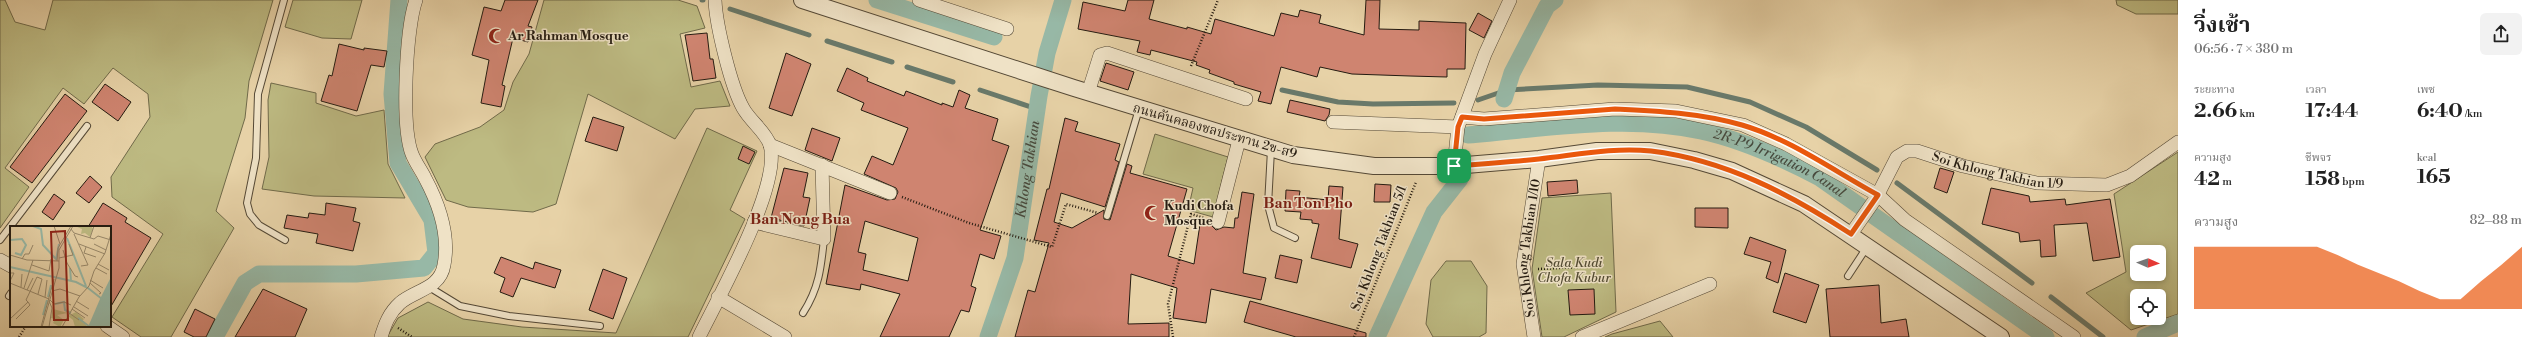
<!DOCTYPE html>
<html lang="th">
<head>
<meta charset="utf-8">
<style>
	body { margin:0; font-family:"Libre Bodoni","Noto Serif Thai",serif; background:#f2f2f2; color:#222; height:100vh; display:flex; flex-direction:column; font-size:15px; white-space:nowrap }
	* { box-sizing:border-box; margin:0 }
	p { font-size:13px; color:#767676 }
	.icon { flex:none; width:22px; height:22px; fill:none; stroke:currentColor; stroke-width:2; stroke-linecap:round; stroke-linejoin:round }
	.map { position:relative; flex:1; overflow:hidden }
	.drawer { display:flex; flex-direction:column; background:#fff; width:360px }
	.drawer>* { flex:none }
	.needle { width:26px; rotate:92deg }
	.tools { position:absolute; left:2130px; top:245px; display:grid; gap:8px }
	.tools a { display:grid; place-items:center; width:36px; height:36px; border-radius:6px; background:#fff; box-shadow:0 2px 6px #0003; font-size:20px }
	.pin { position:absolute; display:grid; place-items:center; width:34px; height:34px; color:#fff; margin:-17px; border-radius:8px; box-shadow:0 2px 6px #0006 }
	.round { display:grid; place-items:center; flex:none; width:42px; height:42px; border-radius:6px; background:#f2f2f2 }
	.headline { display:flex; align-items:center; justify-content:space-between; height:68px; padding:0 16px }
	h1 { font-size:22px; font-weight:700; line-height:30px }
	.figures { display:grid; grid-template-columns:repeat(3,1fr); gap:6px; height:68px; padding:4px 16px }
	.figures div { display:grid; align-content:center }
	.figures b { font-size:20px; font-weight:700 }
	.figures small { font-size:11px; font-weight:400 }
	.figures p { font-size:11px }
	.chart { height:112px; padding:8px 16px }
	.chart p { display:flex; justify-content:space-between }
	.chart svg { width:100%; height:72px; margin-top:4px; fill:#ea580c; opacity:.7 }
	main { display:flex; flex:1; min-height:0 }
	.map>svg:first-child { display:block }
	.green { fill:#bdba82; stroke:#706a4a; fill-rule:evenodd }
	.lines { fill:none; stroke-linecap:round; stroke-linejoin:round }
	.stream { stroke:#69796a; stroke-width:5 }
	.canal { stroke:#97b8a6; stroke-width:17 }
	.building { fill:#cf8470; stroke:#241b11; fill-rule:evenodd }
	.service-casing { stroke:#554936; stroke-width:8 }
	.minor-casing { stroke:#554936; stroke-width:14 }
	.tertiary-casing { stroke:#554936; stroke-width:18 }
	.path { stroke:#241b11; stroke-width:2.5; stroke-dasharray:1 2; stroke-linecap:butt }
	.service { stroke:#efe2c6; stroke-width:6 }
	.minor { stroke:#efe2c6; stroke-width:13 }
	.tertiary { stroke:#efe2c6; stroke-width:16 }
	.route-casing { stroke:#fff; stroke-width:8 }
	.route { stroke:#ea580c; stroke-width:5 }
	.labels { text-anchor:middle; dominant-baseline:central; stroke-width:3; stroke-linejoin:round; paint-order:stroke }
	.poi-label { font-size:13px; font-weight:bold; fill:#241b11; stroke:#efe2c6; text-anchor:start }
	.street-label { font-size:13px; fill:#241b11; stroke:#efe2c6 }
	.park-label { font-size:13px; font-style:italic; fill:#524b33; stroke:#efe2c6 }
	.water-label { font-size:14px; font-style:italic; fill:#464a3e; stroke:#efe2c6 }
	.quarter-label { font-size:15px; font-weight:bold; fill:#7a1f14; stroke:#efe2c6 }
	.inset-river { fill:none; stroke:#97b8a6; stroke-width:2 }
	.inset-road { fill:none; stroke:#99896b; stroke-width:1 }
	.view { fill:#8f2418; fill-opacity:0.15; stroke:#8f2418; stroke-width:2 }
	.inset-edge { fill:none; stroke:#241b11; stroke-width:2 }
</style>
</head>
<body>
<main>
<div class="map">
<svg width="2178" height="337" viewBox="0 0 2178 337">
	<rect width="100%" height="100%" fill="#e7d2a7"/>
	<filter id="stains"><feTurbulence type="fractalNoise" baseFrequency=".005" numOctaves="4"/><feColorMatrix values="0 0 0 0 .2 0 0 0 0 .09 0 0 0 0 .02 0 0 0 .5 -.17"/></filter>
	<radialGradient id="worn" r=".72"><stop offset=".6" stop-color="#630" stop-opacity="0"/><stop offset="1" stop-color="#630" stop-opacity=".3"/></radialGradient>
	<path class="green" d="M0,0H5L15,22L45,30L53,0H273L249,81L245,118L216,211L234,228L171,337H141L112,317L163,234L112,197L111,177L150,117L148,94L113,68L84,104L63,88L5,168L29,187L0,228Z
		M293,0H362L351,39L322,38L285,27Z
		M544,0H678L697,6L705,28L680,34L691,87L720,81L730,106L695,109L675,139L588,94L556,204L533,212L468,207L446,200L425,157L435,144L480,127L504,110L513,82L529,54Z
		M2116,0H2178V14H2136L2117,5Z
		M271,83L316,93V103L356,116L384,110L388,164L405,198L314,196L262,189L269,157L268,100Z
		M707,128L757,151L730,210L745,219L688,337H387L398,318L428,302L463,319L522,327L616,333Z
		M1155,134L1228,157L1213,217L1188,210L1193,188L1143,174Z
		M2178,152V314L2131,330L2086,293L2126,272L2114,194ZM2137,252H2159V274H2137ZM2137,296H2159V318H2137Z
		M1611,193L1616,312L1564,337H1542L1532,269L1542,198Z
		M1446,261H1471L1487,286L1486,333L1479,337H1433L1426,324L1431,280Z
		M1660,321L1673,337H1605L1612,334Z"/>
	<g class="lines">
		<path class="stream" d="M702,0H703
			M730,9L809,35
			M827,41L892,62
			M907,67L953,82
			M980,90L1037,109
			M1282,90L1338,102L1373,104L1454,103
			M1478,100L1507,90L1598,85L1687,87L1750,102L1806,127L1877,170
			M1897,183L2032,283
			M2051,297L2103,337"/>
		<g class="canal">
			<path d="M877,0L994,37"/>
			<path d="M1504,99L1512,73L1547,6L1555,0"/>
			<path id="s1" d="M1468,135C1545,129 1625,114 1701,131C1743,140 1782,158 1820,178L2046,337"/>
			<path d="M215,337L245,283L259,274H356L424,268L436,253L432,220L398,163L392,94L399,0"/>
			<path id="s2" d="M988,337L1015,258L1039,96L1047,53L1063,0"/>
			<path d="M1377,337L1434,212L1460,179"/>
			<path d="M2145,337L2178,323"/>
		</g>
	</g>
	<path class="building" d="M505,0H538L528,26L532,27L528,42L513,38L502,85L505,86L501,107L481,103L489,60L472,55L484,7L501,11Z
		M1128,0H1154L1149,19L1187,29V27L1211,34L1215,19L1274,36L1281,13L1298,17L1300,10L1321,15L1319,23L1364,35L1366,0H1380L1379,29L1419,30V21L1466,23L1465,69H1447V77L1410,76L1352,74L1320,67L1317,77L1281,67L1271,104L1258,101L1261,92L1234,84V82L1209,73L1210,70L1196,65L1197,62L1151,50L1150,55L1137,52L1140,41L1078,29L1083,2L1125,11Z
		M1478,13L1492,21L1484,38L1469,30Z
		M707,33L710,59H713L716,78L693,81L685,35Z
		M339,44L364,50V48L387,51L384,67L371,65L357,111L321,101L329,75L332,76Z
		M786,53L811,64L792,116L769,108Z
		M1106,63L1134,72L1128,90L1100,81Z
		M847,68L868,78L867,81L904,96L906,91L942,105V103L953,107L959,90L970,95L965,108L998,119L992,140L1009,146L980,230L1001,236L994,259L980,254L971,286L976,288L969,312L961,310L949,337H880L900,294L861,284L860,290L826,284L845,185L887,200L895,199L898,192L896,188L864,174L872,156L893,165L908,128L861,110L864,103L837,91ZM865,221L918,238L908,281L863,270L866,254L858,252Z
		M105,84L131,102L118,121L92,102Z
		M65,94L87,111L32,183L10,167Z
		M1290,100L1330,109L1329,115L1325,121L1287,112Z
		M593,117L624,127L617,151L585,141Z
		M1065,118L1078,122L1075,131L1120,144L1115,160L1119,162L1105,207L1061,193L1054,222L1072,228L1104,210V219L1110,220L1127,164L1132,166L1130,173L1187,189L1168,256L1194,264L1200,224L1211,225L1216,230L1224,227L1234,228L1235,218H1238L1242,192L1254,194L1243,273L1266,278L1261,300L1211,289L1206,323L1173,318L1177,288L1131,274L1128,324L1169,323V337H1015L1028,290L1035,292L1049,243L1034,240L1047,189H1049Z
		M812,128L840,138L832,161L805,150Z
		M743,146L755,152L749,164L738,159Z
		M784,168L808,173L803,197L810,198L804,226L771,218Z
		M1940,168L1954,172L1947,193L1934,188Z
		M90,176L102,187L89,203L76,193Z
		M1577,180L1578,193L1548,196L1547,182Z
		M1375,184L1391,185L1390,202H1374Z
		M1329,186L1343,187L1339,239L1358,244L1351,268L1311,258L1319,224L1312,223V220L1300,219L1301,212L1285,211L1286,190L1300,191L1299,197L1328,200Z
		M1991,188L2029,196L2030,202L2065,199L2066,205L2110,199L2120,257L2093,261L2087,223L2054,225L2056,256L2041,257L2040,240L2020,242L2019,233L1982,224Z
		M54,194L65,202L53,220L42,212Z
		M103,203L127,218L125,222L151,238L110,308V227H88Z
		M326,203L356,208L353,221L360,223L353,251L316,243L318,234L284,228L287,215L308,218L309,213L325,215Z
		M1695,208H1728V228L1695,227Z
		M1750,237L1786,250L1778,283L1766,278L1771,262L1744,254Z
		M1280,255L1302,260L1297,283L1275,278Z
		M501,257L533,269L535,262L561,270L555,288L521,278L513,297L500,292L505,278L494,273Z
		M603,269L627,278L613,319L589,310Z
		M1785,273L1819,285L1806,323L1773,312Z
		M1879,285L1881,323L1906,319L1909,337H1830L1826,289Z
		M263,289L307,309L295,337H235Z
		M1594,289L1595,314L1570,315L1568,290Z
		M1250,301L1366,333V337H1296L1244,322Z
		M195,309L215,319L206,337H194L184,332Z"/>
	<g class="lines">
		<g class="service-casing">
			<path id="service" d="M284,0L258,94L256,158L247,203L250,214L259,225L285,240
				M1271,150L1268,205L1274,228L1295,238
				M1107,216L1139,109
				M0,240L87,126
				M1848,276L1867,247
				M429,287L460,306L509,316L600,326
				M9,296L11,293
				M803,313C819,288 821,268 824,239"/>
		</g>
		<g class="minor-casing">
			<g id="minor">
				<path d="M919,0L1007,29"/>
				<path d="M1088,93L1100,55L1107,53L1246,99"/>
				<path d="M1462,117L1484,119L1615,109L1676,111L1743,125L1786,144L1878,195L1905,220L2074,337"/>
				<path d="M1333,122L1458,127"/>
				<path d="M770,145L890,193"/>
				<path d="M1454,166L1458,127L1485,54L1510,0"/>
				<path d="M754,222L824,239L822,165"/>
				<path d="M1218,222L1239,140"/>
				<path id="s3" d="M1851,234L1876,198L1897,157L1907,151H1917L1963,166L2037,183L2107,185L2130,176L2178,142"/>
				<path d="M0,260L11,266"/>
				<path d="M718,297L785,337"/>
				<path d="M107,326L123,337"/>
				<path d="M381,337C385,324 389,313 400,303C415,290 440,289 444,265C450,234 439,204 425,178C421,170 415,162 412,154C401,126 406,28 416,0"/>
				<path d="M699,337C718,298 782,185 770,145C766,132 750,121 743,108C731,87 716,25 715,0"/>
				<path id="s4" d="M1534,337L1523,264L1539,159"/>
				<path d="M1582,337L1710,284"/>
			</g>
		</g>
		<g class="tertiary-casing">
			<path id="tertiary" d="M802,0L1074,88L1293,155L1374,166H1454L1539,159L1597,151H1650L1694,160L1732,171L1804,204L2001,337"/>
		</g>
		<path class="path" d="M1191,66L1218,0
			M902,197L969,223L1052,247L1066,204L1098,213
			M1538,269L1601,266
			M398,328L412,337
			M19,337L26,326
			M1173,337L1168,304L1191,214L1204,218
			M1354,337L1416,182"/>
		<use href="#service" class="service"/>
		<use href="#minor" class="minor"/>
		<use href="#tertiary" class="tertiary"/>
	</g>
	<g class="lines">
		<g class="route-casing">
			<path id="route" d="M1615,109C1658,111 1700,113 1742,125C1790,139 1834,171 1878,195L1851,234C1790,194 1725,160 1651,151C1613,147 1576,155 1539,159C1510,162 1482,164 1454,166L1458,127L1462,117L1484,119Z"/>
		</g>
		<use href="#route" class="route"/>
	</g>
	<defs>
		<g id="mosque-bare" transform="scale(1.2)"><path d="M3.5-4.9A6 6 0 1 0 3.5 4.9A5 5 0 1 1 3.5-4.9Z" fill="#8f2418" stroke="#efe2c6" stroke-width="2.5" paint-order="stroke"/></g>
	</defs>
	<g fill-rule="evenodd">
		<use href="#mosque-bare" x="496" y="36"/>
		<use href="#mosque-bare" x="1152" y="213"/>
	</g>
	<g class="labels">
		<g class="poi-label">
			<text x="508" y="36">Ar Rahman Mosque</text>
			<text x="1164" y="206">Kudi Chofa<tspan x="1164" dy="15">Mosque</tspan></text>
		</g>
		<g class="street-label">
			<text transform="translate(1215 131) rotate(16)">ถนนคันคลองชลประทาน 2ข-ส9</text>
			<text stroke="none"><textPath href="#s3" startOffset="195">Soi Khlong Takhian 1/9</textPath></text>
			<text transform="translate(1379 248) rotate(-69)">Soi Khlong Takhian 5/1</text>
			<text stroke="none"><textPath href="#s4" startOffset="90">Soi Khlong Takhian 1/10</textPath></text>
		</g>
		<g class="park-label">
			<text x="1574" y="263">Sala Kudi<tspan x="1574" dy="15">Chofa Kubur</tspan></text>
		</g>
		<g class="water-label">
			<text stroke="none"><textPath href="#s1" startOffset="319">2R-P9 Irrigation Canal</textPath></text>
			<text stroke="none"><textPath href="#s2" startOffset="173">Khlong Takhian</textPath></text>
		</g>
		<g class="quarter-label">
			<text x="1308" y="203">Ban Ton Pho</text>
			<text x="800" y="219">Ban Nong Bua</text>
		</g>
	</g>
	<g transform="translate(10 226)">
		<rect width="101" height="101" fill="#e7d2a7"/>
		<path d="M65,0H81L83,3L80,11L75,7L71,8L72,3ZM43,83L58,87L47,89L54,94L50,101L43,97L45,93L41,92ZM66,86L74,93L72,95L68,92L78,101H65L63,94L58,90Z" fill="#bdba82"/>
		<path d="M101,51V101H78L90,73Z" fill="#97b8a6"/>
		<path class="inset-river" d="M23,0L31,3L33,19L46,33M57,12L76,60M0,14L12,13L16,19L11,29L5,27M46,34L49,18M0,41L66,56L78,62L92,73M60,42L61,55M38,71L41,59M45,78L54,76L55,84L61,87M33,89L37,74M68,92L80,101"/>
		<path class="inset-road" d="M44,0L50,18M61,3L64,7L84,13L88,10L101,14M64,8L78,39L71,40M80,12L84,0M69,18L95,28M84,18L96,24M76,21L74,27L86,31M53,24L57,37L65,50L68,51M0,29L17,34L49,35M49,32L63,29L59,18M12,33L15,28H19L23,19M47,35L48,22L61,0M88,38L99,44M22,39L39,45L41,33M86,42L97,48M0,47H4L0,55M80,54L93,62M0,57L39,73M80,57L91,67L89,68M11,61L12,48M14,62L23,34M17,64L23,52M42,65L50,63L70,70M28,68L32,53M35,71L37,54M40,74L44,78L54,76L61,79M66,75L79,83M64,81L78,90M62,83L75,92M59,87L69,94M0,93L18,76L16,74L27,51L32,53M6,93L20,79L18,76M31,101L44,53M32,101L49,42V24L63,0M39,101L42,82L39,75M52,101L69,71L79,60L84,45L95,27L101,8"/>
		<path class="view" d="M55,5L58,94H44L41,6Z"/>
		<rect width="101" height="101" class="inset-edge"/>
	</g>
	<rect width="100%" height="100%" filter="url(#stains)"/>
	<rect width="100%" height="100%" fill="url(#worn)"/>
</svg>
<div class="tools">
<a><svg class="needle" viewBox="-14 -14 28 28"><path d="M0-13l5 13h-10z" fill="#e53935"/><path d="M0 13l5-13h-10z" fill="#767676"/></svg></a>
<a><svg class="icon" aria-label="locate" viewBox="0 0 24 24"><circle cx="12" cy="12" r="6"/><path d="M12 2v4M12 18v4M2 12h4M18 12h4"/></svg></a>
</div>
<div class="pin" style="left:1454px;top:166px;background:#1e9e55"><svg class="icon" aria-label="arrive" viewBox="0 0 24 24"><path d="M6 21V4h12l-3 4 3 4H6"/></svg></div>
</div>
<section class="drawer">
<div class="headline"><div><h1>วิ่งเช้า</h1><p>06:56 · 7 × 380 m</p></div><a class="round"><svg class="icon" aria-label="share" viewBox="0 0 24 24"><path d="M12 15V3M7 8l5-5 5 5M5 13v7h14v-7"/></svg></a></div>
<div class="figures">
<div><p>ระยะทาง</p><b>2.66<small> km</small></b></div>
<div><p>เวลา</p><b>17:44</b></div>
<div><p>เพซ</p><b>6:40<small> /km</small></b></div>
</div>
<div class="figures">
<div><p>ความสูง</p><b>42<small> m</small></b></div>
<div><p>ชีพจร</p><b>158<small> bpm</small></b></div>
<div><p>kcal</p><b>165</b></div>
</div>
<div class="chart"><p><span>ความสูง</span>82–88 m</p>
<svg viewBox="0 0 160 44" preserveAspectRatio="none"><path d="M0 44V6L10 6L20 6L30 6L40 6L50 6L60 6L70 11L80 17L90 22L100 27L110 33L120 38L130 38L140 27L150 17L160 6V44z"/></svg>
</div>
</section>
</main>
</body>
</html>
